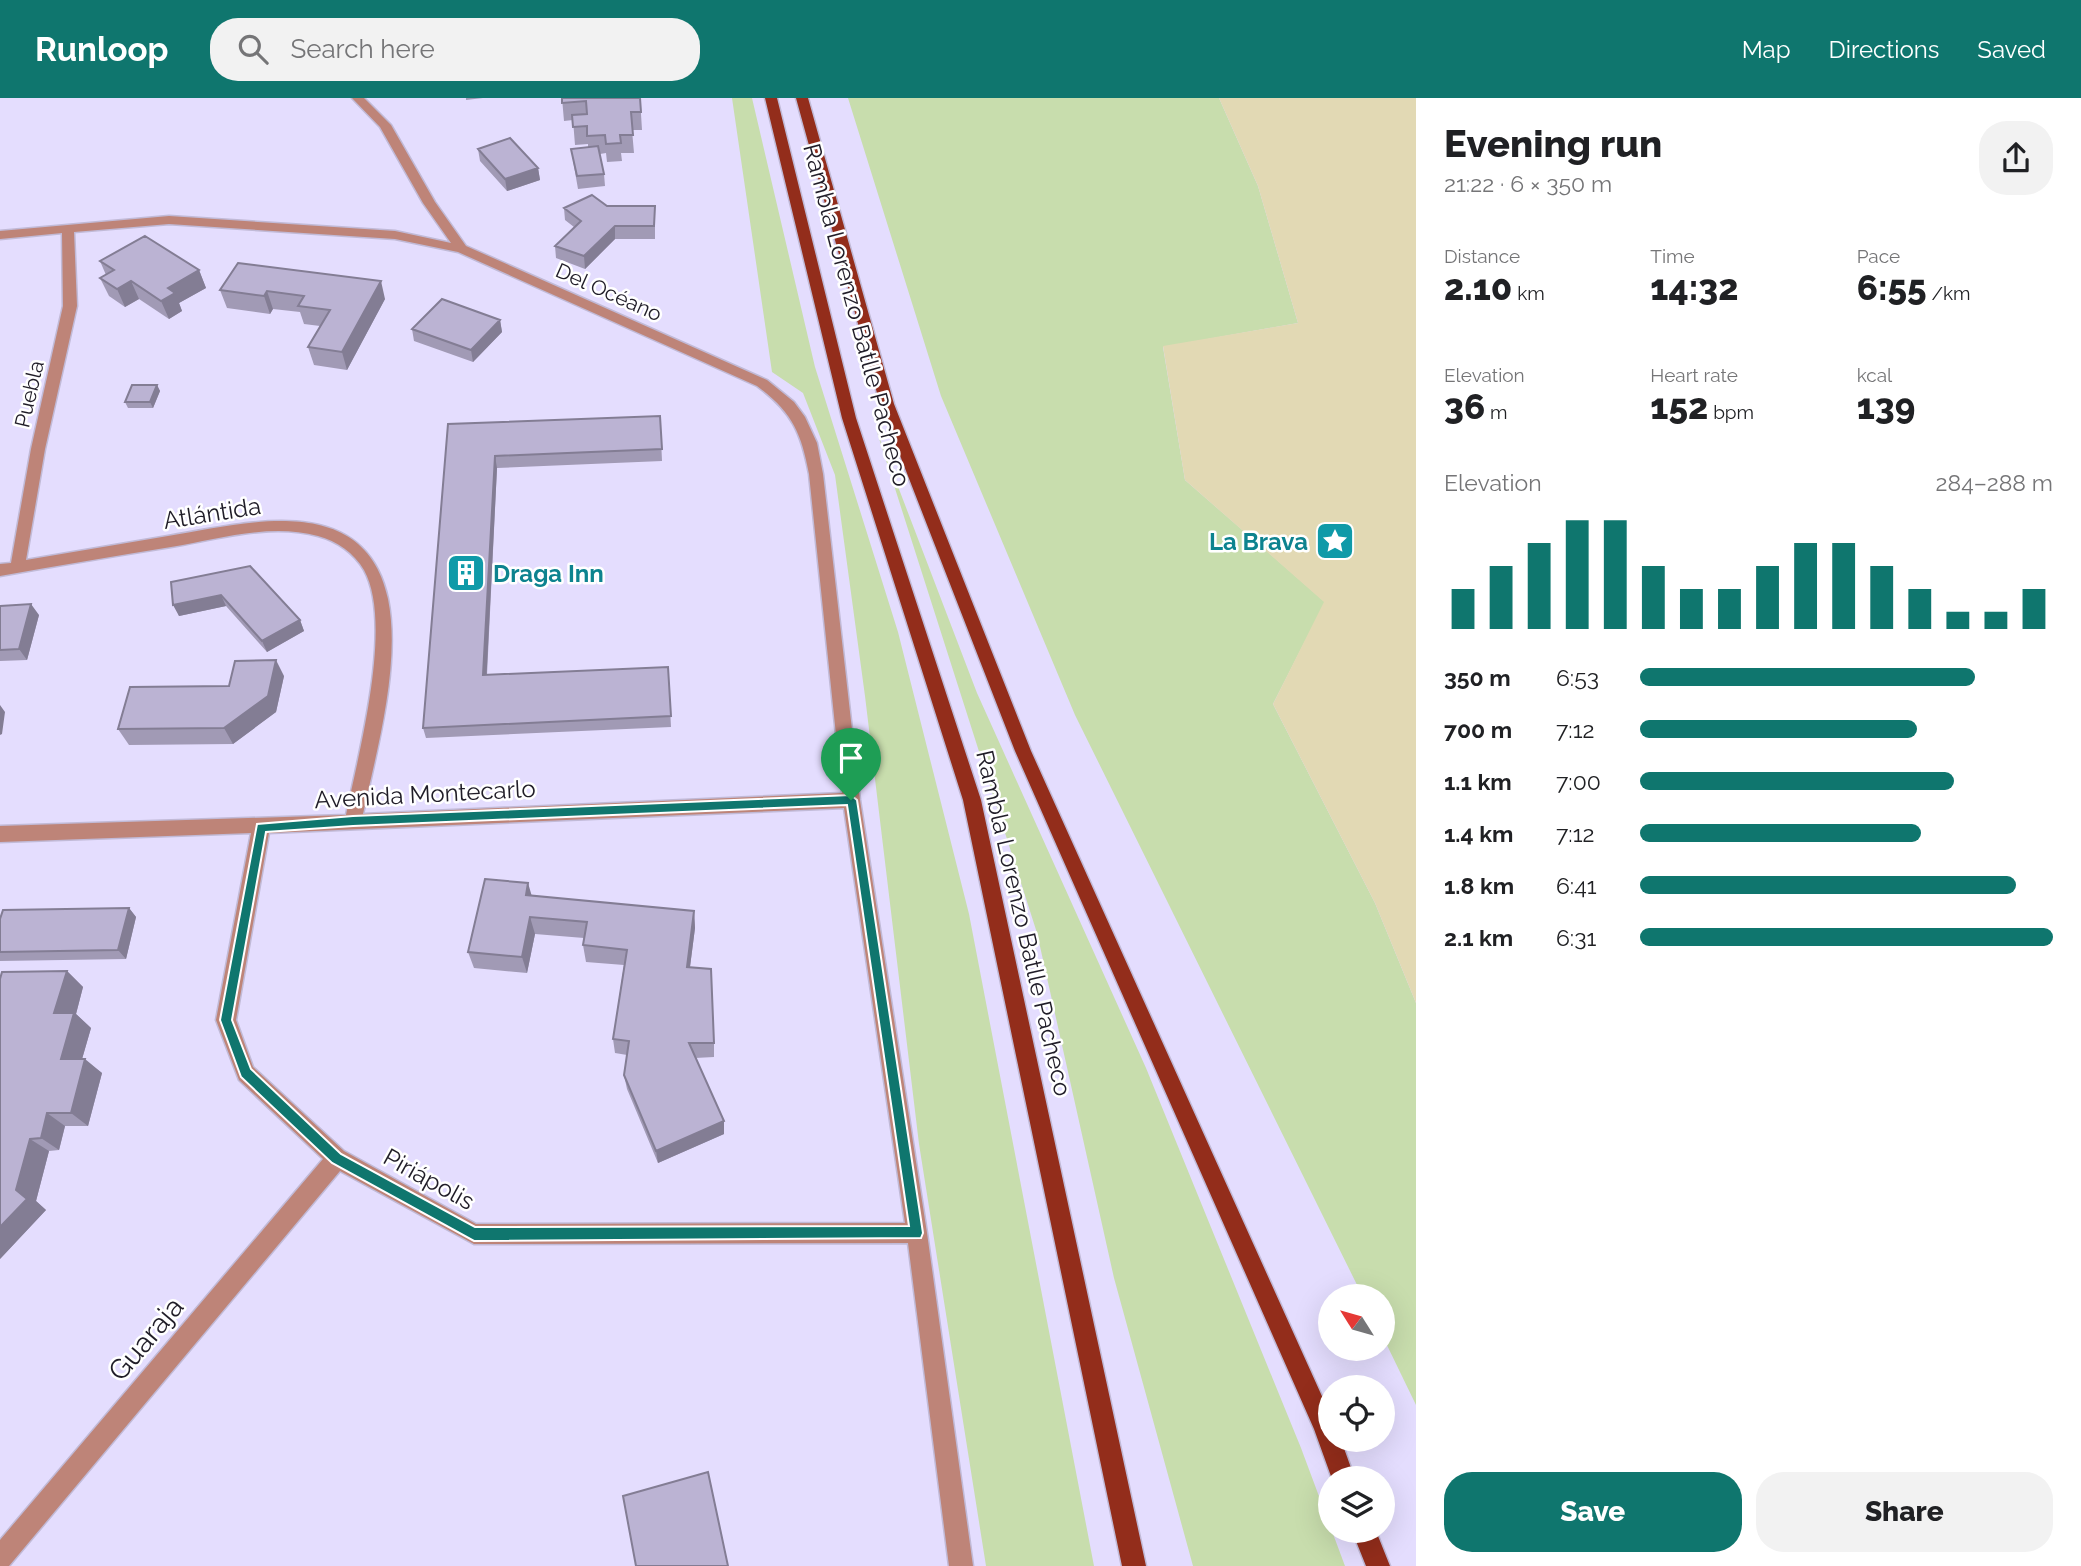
<!DOCTYPE html>
<html lang="en">
<head>
<meta charset="utf-8">
<style>
	body { margin:0; font-family:Raleway,sans-serif; background:#f2f2f2; color:#202124; height:100vh; display:flex; flex-direction:column; font-size:26px; white-space:nowrap }
	* { box-sizing:border-box; margin:0 }
	p { font-size:23px; color:#757577 }
	.icon { flex:none; width:38px; height:38px; fill:none; stroke:currentColor; stroke-width:2; stroke-linecap:round; stroke-linejoin:round }
	.map { position:relative; flex:1; overflow:hidden }
	.drawer { display:flex; flex-direction:column; background:#fff; width:665px }
	.drawer>* { flex:none }
	.needle { width:46px; rotate:307deg }
	.buttons { position:absolute; left:1318px; top:1186px; display:grid; gap:14px }
	.buttons a { display:grid; place-items:center; width:77px; height:77px; border-radius:50%; background:#fff; box-shadow:0 7px 28px #0002; font-size:35px }
	.pin { position:absolute; display:grid; place-items:center; width:60px; height:60px; color:#fff; margin:-72px -30px; border-radius:50% 50% 50% 0; rotate:-45deg; box-shadow:0 0 7px #0007 }
	.pin .icon { rotate:45deg }
	.round { display:grid; place-items:center; flex:none; width:74px; height:74px; border-radius:28px; background:#f2f2f2 }
	.headline { display:flex; align-items:center; justify-content:space-between; height:119px; padding:0 28px }
	h1 { font-size:38px; font-weight:800; line-height:52px }
	.figures { display:grid; grid-template-columns:repeat(3,1fr); gap:10px; height:119px; padding:7px 28px }
	.figures div { display:grid; align-content:center }
	.figures b { font-size:35px; font-weight:800 }
	.figures small { font-size:19px; font-weight:400 }
	.figures p { font-size:19px }
	.chart { height:196px; padding:14px 28px }
	.chart p { display:flex; justify-content:space-between }
	.chart svg { width:100%; height:126px; margin-top:7px; stroke:#0f766e; stroke-width:6 }
	.action { display:flex; gap:14px; margin-top:auto; padding:14px 28px }
	.action a { flex:1; height:80px; border-radius:28px; background:#0f766e; color:#fff; font-size:28px; font-weight:800; line-height:80px; text-align:center }
	.action a+a { background:#f2f2f2; color:#202124 }
	ul { padding:0 28px; list-style:none; font-size:23px }
	li { display:grid; grid-template-columns:112px 84px 1fr; align-items:center; height:52px }
	li i { height:18px; border-radius:9px; background:#0f766e }
	header { display:flex; align-items:center; gap:42px; box-sizing:border-box; height:98px; padding:0 35px; background:#0f766e; color:#fff }
	header strong { font-size:33px }
	nav { display:flex; gap:38px; margin-inline-start:auto; font-size:24px }
	.search { width:490px; height:63px; background:#f2f2f2; display:flex; align-items:center; gap:18px; box-sizing:border-box; padding:0 24px; border-radius:28px; color:#757577; font-size:26px }
	main { display:flex; flex:1; min-height:0 }
	.map>svg:first-child { display:block }
	.green { fill:#c8ddad }
	.sand { fill:#e2d9b4 }
	.lines { fill:none; stroke-linecap:round; stroke-linejoin:round }
	.minor-casing { stroke:#c1bad7; stroke-width:3 }
	.major-casing { stroke:#c1bad7; stroke-width:3 }
	.minor { fill:#be8478; fill-rule:evenodd }
	.major { fill:#932d1b; fill-rule:evenodd }
	.wall { fill:#a19ab5 }
	.shaded-wall { fill:#837d94 }
	.building { fill:#bbb3d3; stroke:#837d94; stroke-width:2 }
	.route { fill:#0f766e; stroke:#fff; stroke-width:2; fill-rule:evenodd }
	.labels { text-anchor:middle; dominant-baseline:central; stroke-width:5; stroke-linejoin:round; paint-order:stroke }
	.far-street-label { font-size:21px; fill:#201d28; stroke:#fff }
	.street-label { font-size:24px; fill:#201d28; stroke:#fff }
	.culture-label { font-size:24px; font-weight:bold; fill:#0d838f; stroke:#fff; text-anchor:end }
	.near-street-label { font-size:28px; fill:#201d28; stroke:#fff }
</style>
</head>
<body>
<header>
<strong>Runloop</strong>
<div class="search"><svg class="icon" aria-label="search" viewBox="0 0 24 24"><circle cx="10" cy="10" r="6"/><path d="M15 15l6 6"/></svg>Search here</div>
<nav><a>Map</a><a>Directions</a><a>Saved</a></nav>
</header>
<main>
<div class="map">
<svg width="1416" height="1468" viewBox="0 0 1416 1468">
	<rect width="100%" height="100%" fill="#e4ddfe"/>
	<path class="green" d="M732,0H752L815,269L898,534L969,816L1094,1468H986L919,1046L865,598L835,377L803,295L772,274Z
		M848,0H1219L1258,88L1298,225L1163,249L1185,382L1325,504L1273,606L1375,805L1416,905V1307L1383,1239L1382,1199H1363L1075,617L941,298Z
		M876,331L977,595L1146,970L1301,1350L1345,1468H1193L1114,1180L1037,835Z"/>
	<path class="sand" d="M1219,0H1416V905L1375,805L1273,606L1324,504L1185,382L1163,248L1298,225L1258,88Z"/>
	<g class="lines">
		<g class="minor-casing">
			<path id="minor" d="M352,0H364L391,27L435,104L466,148L767,282L794,304L805,319L817,345L823,376L860,702L927,1135L973,1468H949L908,1145L474,1146L340,1073L9,1468H0V1442L323,1061L239,982L216,922L251,735L0,744V728L346,717C358,658 394,526 364,472C354,455 337,443 318,438C270,425 219,441 171,449C114,458 56,468 0,478V466L11,465L31,351L63,208L62,135L0,141V133L169,118L395,133L451,145L423,105L380,29ZM169,126L395,141L458,154L757,288C792,314 801,334 809,376L842,695L363,716C377,651 401,566 388,501C365,392 246,425 168,438C121,446 73,454 26,462L45,351L77,208L74,134ZM844,710L905,1125L476,1126L344,1053L253,969L236,922L269,735Z"/>
		</g>
		<g class="major-casing">
			<path id="major" d="M765,0H777L856,320L981,702L1146,1468H1122L963,702L842,320Z
				M796,0H808L894,306L1031,653L1330,1316V1342H1341L1355,1381H1332L1314,1331L1015,653L880,306Z
				M1352,1433H1376L1390,1468H1366Z"/>
		</g>
		<use href="#minor" class="minor"/>
		<use href="#major" class="major"/>
	</g>
	<path class="wall" d="M466,0H483L466,2Z
		M562,0H640L642,32H632L634,55H621L622,63L607,64L606,55L600,56L604,76L605,88L578,91L571,51L588,49V46L575,47L573,22L564,23Z
		M478,51L538,70L540,82L507,93L480,63Z
		M607,108H655V141H615L585,171L556,160L555,148L574,129L565,122L564,110Z
		M100,163L199,172L206,190L179,205L182,213L169,221L139,201L125,209L109,198L100,180L106,177Z
		M238,165L385,201L347,272L314,267L308,249L320,228L304,226L300,214L273,211L270,216L227,210L220,192Z
		M500,222L502,234L473,264L414,243L412,231Z
		M157,287L160,293L153,310H128L125,304Z
		M660,318L662,363L497,370L487,577L668,569L671,629L426,640L423,630L448,326Z
		M171,484L300,522L304,533L267,554L226,508L179,518Z
		M0,508L39,517L27,562L0,563Z
		M284,578L276,614L233,646L129,647L118,631L229,588Z
		M531,798L694,813L695,830L690,869L714,945V959L695,960L724,1036L658,1065L627,991L624,977L627,957L615,955L613,941L624,867L586,864L583,847L584,840L535,836L527,875L474,870L468,854Z
		M129,810L136,819L126,861L0,863V821Z
		M67,873L83,889L76,916L91,930L82,961L102,975L88,1028H65L59,1052L49,1053L36,1103L46,1112L0,1161Z"/>
	<path class="shaded-wall" d="M538,70L540,82L507,93L505,81Z
		M615,128V141L585,171L584,158Z
		M199,172L206,190L179,205L182,213L169,221L161,203L168,190Z
		M131,183L139,201L125,209L117,191Z
		M381,183L385,201L347,272L342,254Z
		M267,193L273,211L270,216L264,198Z
		M500,222L502,234L473,264L471,252Z
		M157,287L160,293L153,310L150,304Z
		M495,358L497,370L486,588L483,577Z
		M221,497L226,508L179,518L173,507Z
		M31,506L39,517L27,562L19,551Z
		M300,522L304,533L267,554L262,543Z
		M276,562L284,578L276,614L233,646L224,630Z
		M0,607L5,614L2,636L0,637Z
		M528,785L533,802L526,797Z
		M129,810L136,819L126,861L118,852Z
		M694,813L695,830L688,884L687,869Z
		M530,819L535,836L527,875L522,859Z
		M67,873L83,889L76,916L91,930L78,975L61,961L54,915Z
		M85,961L102,975L88,1028L71,1015Z
		M47,1015L65,1028L59,1052L41,1040Z
		M724,1023V1036L658,1065L656,1053Z
		M30,1041L49,1053L36,1103L46,1112L0,1161V1129L16,1092Z"/>
	<path class="building" d="M562,0H640L641,14H631L633,37H620L621,45L606,46L605,37L587,38V28L573,29L572,17L587,16L586,3L562,5Z
		M510,40L538,70L505,81L478,51Z
		M598,48L604,76L577,78L571,51Z
		M592,97L607,108H655L654,128H615L584,158L555,148L581,123L564,110Z
		M145,138L199,172L168,190L175,195L161,203L131,183L117,191L100,180L114,172L100,163Z
		M238,165L381,183L342,254L308,249L330,212L298,208L304,198L267,193L264,198L220,192Z
		M442,201L500,222L471,252L412,231Z
		M132,287H157L150,304H125Z
		M660,318L662,351L495,358L483,577L668,569L671,618L423,630L448,326Z
		M250,468L300,522L262,543L221,497L173,507L171,484Z
		M31,506L19,551L0,552V508Z
		M276,562L268,598L224,630L118,631L130,589L229,588L235,563Z
		M485,781L528,785L526,797L694,813L687,869L711,871L714,945H689L724,1023L656,1053L624,977L629,943L613,941L627,852L583,847L587,824L530,819L522,859L468,854Z
		M129,810L118,852L0,854V821L3,812Z
		M67,873L54,915H74L61,961H85L71,1015H47L41,1040L30,1041L16,1092L27,1101L0,1129V881L2,874Z
		M708,1374L728,1468H636L623,1398Z"/>
	<path class="route" d="M851,697L857,702L923,1135L921,1140L474,1143L332,1065L241,979L220,922L257,726L353,718ZM847,707L909,1128L475,1129L341,1056L251,971L232,922L266,734L353,728Z"/>
	<defs>
		<g id="sight-square" transform="scale(2.0125)"><rect x="-9" y="-9" width="18" height="18" rx="4" fill="#0f9aa8" stroke="#fff"/><path d="M0-6L1.8-2.2L6-1.7L2.9 1.2L3.7 5.4L0 3.3L-3.7 5.4L-2.9 1.2L-6-1.7L-1.8-2.2Z" fill="#fff"/></g>
		<g id="building-square" transform="scale(2.0125)"><rect x="-9" y="-9" width="18" height="18" rx="4" fill="#0f9aa8" stroke="#fff"/><path d="M-4-6H4V6H1V3H-1V6H-4ZM-2.5-4.3h1.7v1.8h-1.7ZM.8-4.3h1.7v1.8H.8ZM-2.5-1h1.7V.8h-1.7ZM.8-1h1.7V.8H.8Z" fill="#fff"/></g>
	</defs>
	<g fill-rule="evenodd">
		<use href="#sight-square" x="1335" y="443"/>
		<use href="#building-square" x="466" y="475"/>
	</g>
	<g class="labels">
		<g class="far-street-label">
			<text transform="translate(609 194) rotate(24)">Del Océano</text>
			<text transform="translate(29 296) rotate(-77)">Puebla</text>
		</g>
		<g class="street-label">
			<text transform="translate(857 217) rotate(75)">Rambla Lorenzo Batlle Pacheco</text>
			<text transform="translate(212 415) rotate(-9)">Atlántida</text>
			<text transform="translate(425 696) rotate(-3)">Avenida Montecarlo</text>
			<text transform="translate(1024 825) rotate(77)">Rambla Lorenzo Batlle Pacheco</text>
			<text transform="translate(429 1081) rotate(29)">Piriápolis</text>
		</g>
		<g class="culture-label">
			<text x="1308" y="443">La Brava</text>
			<text x="493" y="475" text-anchor="start">Draga Inn</text>
		</g>
		<g class="near-street-label">
			<text transform="translate(146 1241) rotate(-50)">Guaraja</text>
		</g>
	</g>
</svg>
<div class="buttons">
<a><svg class="needle" viewBox="-14 -14 28 28"><path d="M0-13l5 13h-10z" fill="#e53935"/><path d="M0 13l5-13h-10z" fill="#757577"/></svg></a>
<a><svg class="icon" aria-label="locate" viewBox="0 0 24 24"><circle cx="12" cy="12" r="6"/><path d="M12 2v4M12 18v4M2 12h4M18 12h4"/></svg></a>
<a><svg class="icon" aria-label="layers" viewBox="0 0 24 24"><path d="M12 4l9 5-9 5-9-5zM3 14l9 5 9-5"/></svg></a>
</div>
<div class="pin" style="left:851px;top:702px;background:#1e9e55"><svg class="icon" aria-label="arrive" viewBox="0 0 24 24"><path d="M6 21V4h12l-3 4 3 4H6"/></svg></div>
</div>
<section class="drawer">
<div class="headline"><div><h1>Evening run</h1><p>21:22 · 6 × 350 m</p></div><a class="round"><svg class="icon" aria-label="share" viewBox="0 0 24 24"><path d="M12 15V3M7 8l5-5 5 5M5 13v7h14v-7"/></svg></a></div>
<div class="figures">
<div><p>Distance</p><b>2.10<small> km</small></b></div>
<div><p>Time</p><b>14:32</b></div>
<div><p>Pace</p><b>6:55<small> /km</small></b></div>
</div>
<div class="figures">
<div><p>Elevation</p><b>36<small> m</small></b></div>
<div><p>Heart rate</p><b>152<small> bpm</small></b></div>
<div><p>kcal</p><b>139</b></div>
</div>
<div class="chart"><p><span>Elevation</span>284–288 m</p>
<svg viewBox="0 0 160 44" preserveAspectRatio="none"><path d="M5 44V30M15 44V22M25 44V14M35 44V6M45 44V6M55 44V22M65 44V30M75 44V30M85 44V22M95 44V14M105 44V14M115 44V22M125 44V30M135 44V38M145 44V38M155 44V30"/></svg>
</div>
<ul>
<li><b>350 m</b>6:53<i style="width:81%"></i></li>
<li><b>700 m</b>7:12<i style="width:67%"></i></li>
<li><b>1.1 km</b>7:00<i style="width:76%"></i></li>
<li><b>1.4 km</b>7:12<i style="width:68%"></i></li>
<li><b>1.8 km</b>6:41<i style="width:91%"></i></li>
<li><b>2.1 km</b>6:31<i style="width:100%"></i></li>
</ul>
<div class="action"><a>Save</a><a>Share</a></div>
</section>
</main>
</body>
</html>
